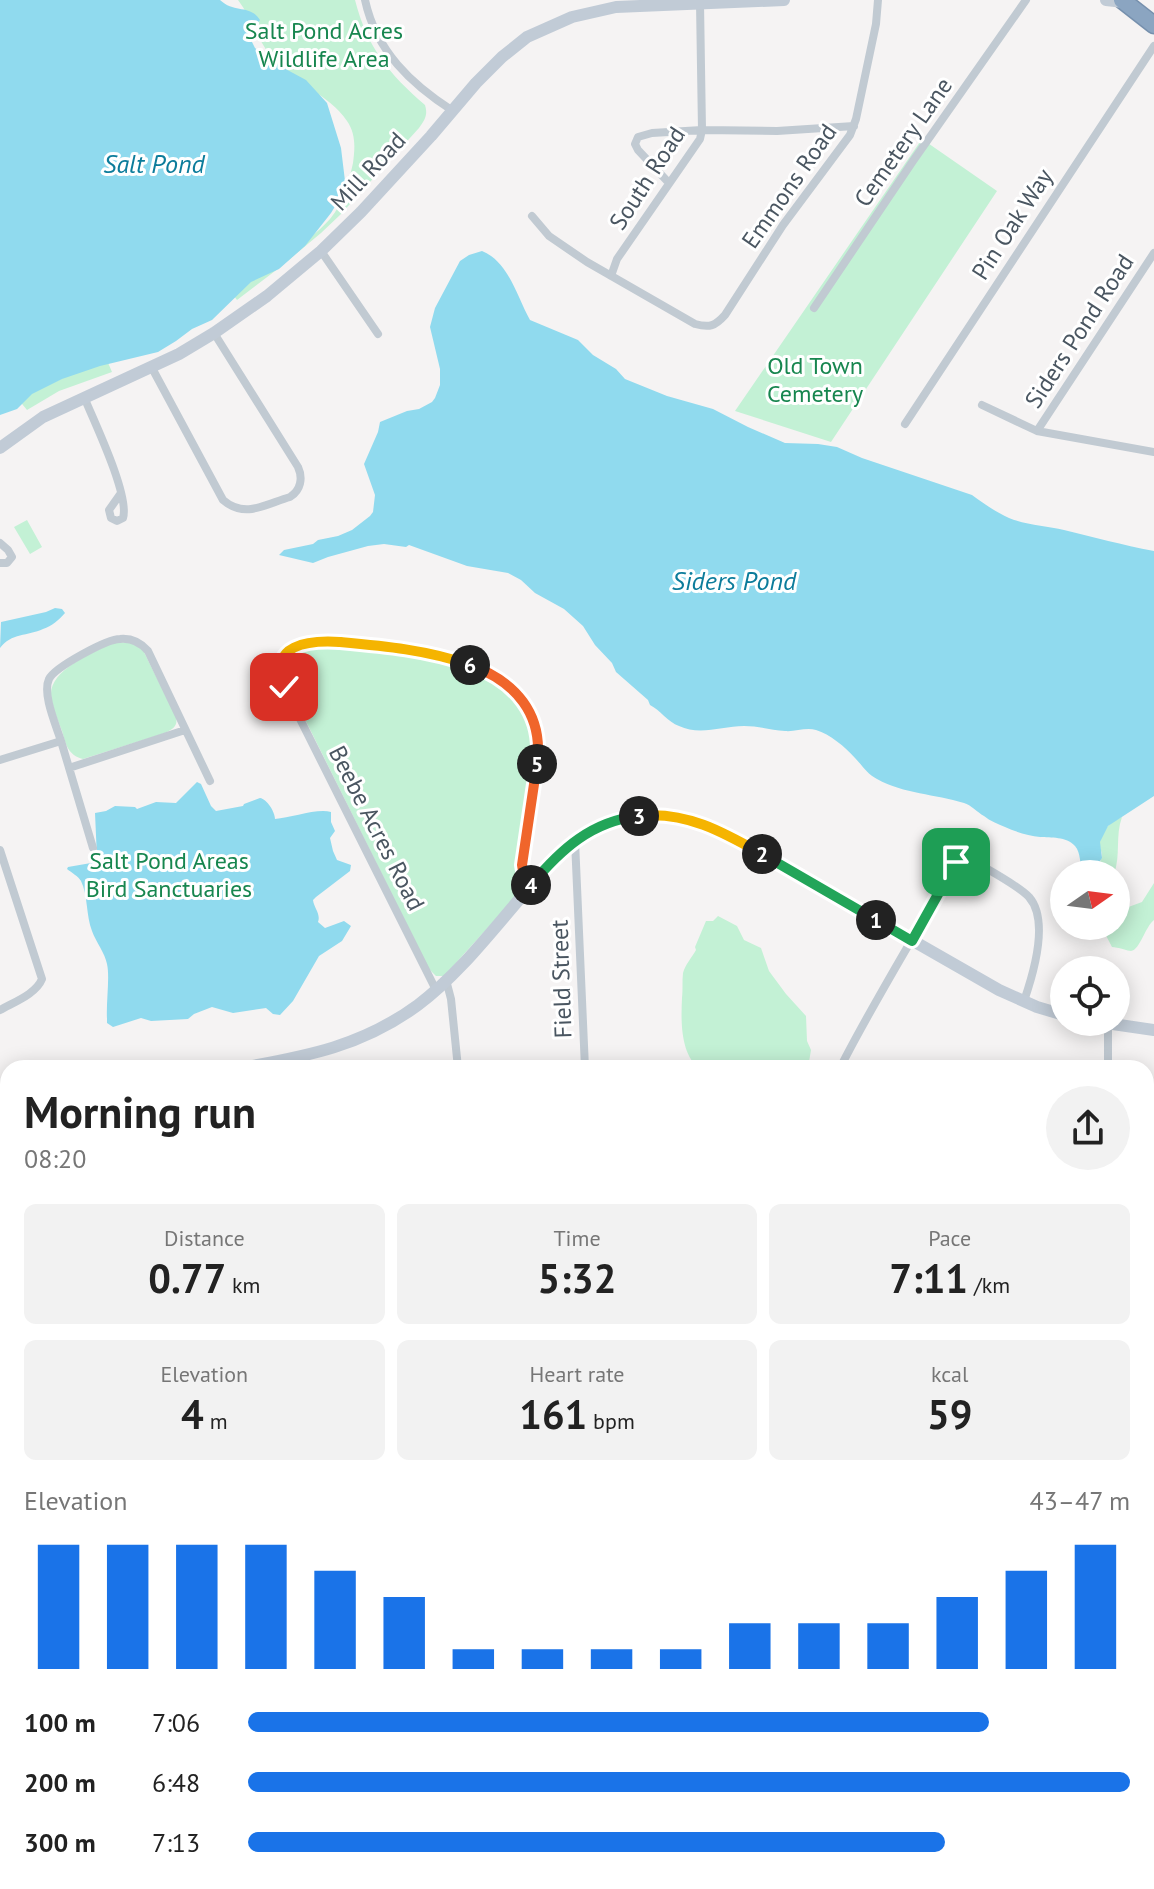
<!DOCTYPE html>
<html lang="en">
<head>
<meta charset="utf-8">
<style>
	body { margin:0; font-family:"PT Sans",sans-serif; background:#f2f2f2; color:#222; height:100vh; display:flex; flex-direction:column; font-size:30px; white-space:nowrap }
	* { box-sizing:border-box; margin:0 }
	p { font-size:26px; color:#767676 }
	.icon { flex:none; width:44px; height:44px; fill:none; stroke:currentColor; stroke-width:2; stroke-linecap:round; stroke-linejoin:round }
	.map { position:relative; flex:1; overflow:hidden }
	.side { position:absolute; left:0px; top:1060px; width:1154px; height:830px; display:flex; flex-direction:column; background:#fff; border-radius:24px 24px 0 0; box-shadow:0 4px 20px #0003 }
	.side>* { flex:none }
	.needle { width:52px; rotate:76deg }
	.buttons { position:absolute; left:1050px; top:860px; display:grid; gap:16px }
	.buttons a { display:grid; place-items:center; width:80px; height:80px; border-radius:50%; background:#fff; box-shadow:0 4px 20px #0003; font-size:40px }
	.pin { position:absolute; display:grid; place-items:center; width:68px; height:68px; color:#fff; margin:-34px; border-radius:16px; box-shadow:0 4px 12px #0006 }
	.km { position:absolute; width:40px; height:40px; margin:-20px; border-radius:50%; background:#222; color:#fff; font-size:22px; line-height:40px; text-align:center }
	.round { display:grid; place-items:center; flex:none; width:84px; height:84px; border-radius:42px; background:#f2f2f2 }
	.head { display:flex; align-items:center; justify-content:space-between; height:136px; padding:0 24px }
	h1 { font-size:44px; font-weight:700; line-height:60px }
	.figures { display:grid; grid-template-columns:repeat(3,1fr); gap:12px; height:136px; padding:8px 24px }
	.figures div { display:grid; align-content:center; border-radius:12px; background:#f2f2f2; text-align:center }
	.figures b { font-size:40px; font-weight:700 }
	.figures small { font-size:22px; font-weight:400 }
	.figures p { font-size:22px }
	.chart { height:224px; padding:16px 24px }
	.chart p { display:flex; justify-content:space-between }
	.chart svg { width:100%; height:144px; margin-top:8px; stroke:#1a73e8; stroke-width:6 }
	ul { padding:0 24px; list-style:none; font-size:26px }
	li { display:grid; grid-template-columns:128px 96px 1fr; align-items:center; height:60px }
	li i { height:20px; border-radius:10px; background:#1a73e8 }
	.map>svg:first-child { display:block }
	.green { fill:#c3f1d5 }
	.water { fill:#90daee }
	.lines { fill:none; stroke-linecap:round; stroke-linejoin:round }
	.highway-casing { stroke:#7690ad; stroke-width:19 }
	.street { stroke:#c1cad2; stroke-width:8 }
	.secondary { stroke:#c1cbd6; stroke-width:12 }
	.highway { stroke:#8ba5c1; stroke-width:16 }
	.split-1-casing { stroke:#fff; stroke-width:16 }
	.split-2-casing { stroke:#fff; stroke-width:16 }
	.split-3-casing { stroke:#fff; stroke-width:16 }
	.split-4-casing { stroke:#fff; stroke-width:16 }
	.split-5-casing { stroke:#fff; stroke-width:16 }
	.split-6-casing { stroke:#fff; stroke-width:16 }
	.split-7-casing { stroke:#fff; stroke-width:16 }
	.split-8-casing { stroke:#fff; stroke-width:16 }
	.split-1 { stroke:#22a559; stroke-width:10 }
	.split-2 { stroke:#22a559; stroke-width:10 }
	.split-3 { stroke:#f5b400; stroke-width:10 }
	.split-4 { stroke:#22a559; stroke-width:10 }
	.split-5 { stroke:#f0652b; stroke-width:10 }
	.split-6 { stroke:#f0652b; stroke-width:10 }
	.split-7 { stroke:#f5b400; stroke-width:10 }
	.split-8 { stroke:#f5b400; stroke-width:10 }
	.labels { text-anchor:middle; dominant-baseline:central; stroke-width:6; stroke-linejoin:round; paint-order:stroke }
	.park-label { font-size:24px; fill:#17864f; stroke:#fff }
	.street-label { font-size:24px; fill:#4a5661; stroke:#fff }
	.water-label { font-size:26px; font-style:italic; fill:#0c7c9b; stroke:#fff }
</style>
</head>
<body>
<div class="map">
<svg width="1154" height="1889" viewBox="0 0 1154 1889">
	<rect width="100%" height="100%" fill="#f5f3f3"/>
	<path class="green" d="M238,0H355C367,47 389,74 425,105C428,115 425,120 419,128L340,215L321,233L279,268L237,300L228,288C263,267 303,249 330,219C343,204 349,181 353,163C355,148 356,134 347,121C329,94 293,83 272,58C258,41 252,18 238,0Z
		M922,139L997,191L831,442L735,411Z
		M106,358L112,372L59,391L27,410L18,399Z
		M27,520L42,547L30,554L14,527Z
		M118,642L132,643L143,650L176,717C178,726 173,729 165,733L83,759C68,755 66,745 62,731C58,720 52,707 51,695C50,670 91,654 110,644Z
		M333,645C387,649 488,657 522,706C533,723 534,740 534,759L515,896L512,901L444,976H436L429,969L287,683C278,647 306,646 333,645Z
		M1122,817C1115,836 1121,855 1114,874H1091C1094,868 1101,863 1102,856C1102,851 1099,847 1100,842C1101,830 1112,821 1122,817Z
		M1154,883V920C1145,927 1140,950 1131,951C1128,951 1118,947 1112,947L1101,926H1116V903L1123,909L1142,902Z
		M718,916L737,926L744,940L761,948L769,971L786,994L806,1016L807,1041L811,1050L808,1068H698C680,1051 681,1020 682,998C683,989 682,981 683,973C685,965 692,957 696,950L695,947L706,921H713Z
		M6,1207L8,1210V1378L0,1379V1209Z"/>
	<path class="water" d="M0,0H220C235,14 250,4 260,20L250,32L251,40L255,48L280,66L306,80L327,103L341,148L345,181V190L331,213L305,246L279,269L251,282L212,320L192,329L176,341L158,352L100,366L62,379L32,394L17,409L0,415Z
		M482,251C509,262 517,297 530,320L578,340L593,355L616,369L625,379L667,396L713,409L748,427L785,443L818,444L837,447L862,458L972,495C984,504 996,512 1009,518C1026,525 1047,526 1064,530C1094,537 1122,545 1154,551V796L1108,826L1100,842L1102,858L1091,874H1082C1080,865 1081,853 1075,846C1066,836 1051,838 1040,837C1029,836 1016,832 1005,827C998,824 990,821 984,816C977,812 971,805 964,803C935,794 904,794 877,779C867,774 862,765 855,758C845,747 830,734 816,730C806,727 795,732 785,731C771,730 758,726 744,726C722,726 700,736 679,726C668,722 660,710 650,705L648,700L616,672L612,663L595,645L583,626L564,609L535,593L521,580L508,573L467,566L409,545L406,547L384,544L368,546L328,557L313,563L279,555L284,550L313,544L318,540L338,536L352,530L370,516L373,512L375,495L364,464L378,432L380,422L407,411L419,409L432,402L435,398L440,385V369L430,327L435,308L460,261L469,255Z
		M55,608L62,609L65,613C59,620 52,626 43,629C28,636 11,633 0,648L1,622L46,612Z
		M197,782L201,784L211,806L216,811L243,806L244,804L260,798C267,799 275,812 275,819C291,818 317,808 331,812V822L335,831L330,838L333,851L337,860L351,865L350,871L316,897L313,900C314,908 321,914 318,922L325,928L344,921L351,926L342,941L319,956L293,1001L280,1015L273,1014L266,1008L233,1013L212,1007L194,1014L188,1019L151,1021L141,1018L113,1027L107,1023V1019C106,1002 110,977 107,964C105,953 96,942 92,931C86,916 88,895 81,881C78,876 72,873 67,869L68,867L91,863L97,858L95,813L106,811L115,806L135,807L137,809L156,802L176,803Z
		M0,1372H8V1882H242L246,1889H0Z"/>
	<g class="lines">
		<g class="highway-casing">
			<path id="highway" d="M1122,0L1154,25"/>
		</g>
		<path class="street" d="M365,0C376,51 411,84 453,111
			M669,183L638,150L635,144L638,137L652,133L702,130L777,131L854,126
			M532,216L549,236L587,262L695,324C710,328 715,326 725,315L783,225L850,135L856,119L876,24L878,0
			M321,251L378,334
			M611,276L617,259L700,139L702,130L700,3
			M814,308L913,161L1026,0
			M152,368L223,500C245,519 266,504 290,497C301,490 303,478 298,467L214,333
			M84,397C94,421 130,496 123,518L117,521L111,518L109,510L121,493
			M982,405L1037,431L1154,452
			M905,424L1154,46
			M1037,431L1154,253
			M0,543L8,550L12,557L7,563H0
			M61,741L93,848
			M0,760L61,741C56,725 42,694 49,679C55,667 107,639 120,639C131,638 141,643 148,651L210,781
			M69,768L185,730
			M575,841L585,1068
			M0,850L42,979C36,994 14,1002 0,1010
			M446,980L451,999L458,1068
			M436,990L284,687C275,665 284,647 308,642C320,640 333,642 345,643C392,646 452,651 493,675C513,686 528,705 535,726C542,747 536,771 533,793C529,817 526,841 522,865L524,877L528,889
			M840,1068C875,999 917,933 954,865L963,859H970C985,868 1018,885 1029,897C1050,921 1033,975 1024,1001
			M1108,1068V1024
			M1146,1147H1154
			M1146,1529L1154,1528
			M1146,1664H1154
			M362,1882L428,1889
			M934,1882L1097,1889"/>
		<path class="secondary" d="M1106,0L1124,2
			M0,448L43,417L179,354L214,333L267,296L321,251L361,212L431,136L476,83L502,57L527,37L572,17L616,7L784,0
			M1099,1022L1154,1030
			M241,1068C308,1056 362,1046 418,1005C458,975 490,933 523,895C540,875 556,854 578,838C622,806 676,810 723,832L999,990L1037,1007L1064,1015
			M0,1143L8,1139
			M0,1175L8,1190
			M1146,1422H1154
			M567,1882L568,1889"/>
		<use href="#highway" class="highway"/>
	</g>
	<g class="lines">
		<g class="split-1-casing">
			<path id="split-1" d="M876,920L912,941L956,862"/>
		</g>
		<g class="split-2-casing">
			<path id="split-2" d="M762,854L876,920"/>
		</g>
		<g class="split-3-casing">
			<path id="split-3" d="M639,816C686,811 723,832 762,854"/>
		</g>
		<g class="split-4-casing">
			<path id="split-4" d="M531,885C561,849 592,821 639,816"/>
		</g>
		<g class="split-5-casing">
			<path id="split-5" d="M531,885L528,889L524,877L522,865L537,764"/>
		</g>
		<g class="split-6-casing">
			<path id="split-6" d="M470,665C515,681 544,714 537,764"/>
		</g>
		<g class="split-7-casing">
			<path id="split-7" d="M340,642C384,646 428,650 470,665"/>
		</g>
		<g class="split-8-casing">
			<path id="split-8" d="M284,687C267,644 309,640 340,642"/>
		</g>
		<use href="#split-1" class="split-1"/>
		<use href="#split-2" class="split-2"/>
		<use href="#split-3" class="split-3"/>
		<use href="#split-4" class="split-4"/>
		<use href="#split-5" class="split-5"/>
		<use href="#split-6" class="split-6"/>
		<use href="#split-7" class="split-7"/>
		<use href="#split-8" class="split-8"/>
	</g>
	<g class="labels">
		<g class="park-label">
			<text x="324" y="30">Salt Pond Acres<tspan x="324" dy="28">Wildlife Area</tspan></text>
			<text x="815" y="365">Old Town<tspan x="815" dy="28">Cemetery</tspan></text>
			<text x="169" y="860">Salt Pond Areas<tspan x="169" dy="28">Bird Sanctuaries</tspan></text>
		</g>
		<g class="street-label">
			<text transform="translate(903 142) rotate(-55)">Cemetery Lane</text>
			<text transform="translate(368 171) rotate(-47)">Mill Road</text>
			<text transform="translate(647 178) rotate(-57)">South Road</text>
			<text transform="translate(789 186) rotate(-55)">Emmons Road</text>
			<text transform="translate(1012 224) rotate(-57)">Pin Oak Way</text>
			<text transform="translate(1079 331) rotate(-57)">Siders Pond Road</text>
			<text transform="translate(377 828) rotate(63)">Beebe Acres Road</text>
			<text transform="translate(561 979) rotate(-92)">Field Street</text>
		</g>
		<g class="water-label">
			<text x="154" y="163">Salt Pond</text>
			<text x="734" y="580">Siders Pond</text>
		</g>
	</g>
</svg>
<div class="buttons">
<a><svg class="needle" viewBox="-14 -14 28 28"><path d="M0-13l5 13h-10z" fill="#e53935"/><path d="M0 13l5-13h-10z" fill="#767676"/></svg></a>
<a><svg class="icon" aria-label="locate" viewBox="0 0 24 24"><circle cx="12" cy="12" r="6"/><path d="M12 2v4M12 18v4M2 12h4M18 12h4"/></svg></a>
</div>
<div class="pin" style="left:956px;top:862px;background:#1e9e55"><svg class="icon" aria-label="arrive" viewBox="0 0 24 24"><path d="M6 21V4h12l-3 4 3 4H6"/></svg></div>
<div class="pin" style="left:284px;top:687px;background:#d93025"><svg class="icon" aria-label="check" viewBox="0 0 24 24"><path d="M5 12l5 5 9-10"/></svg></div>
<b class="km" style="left:876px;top:920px">1</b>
<b class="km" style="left:762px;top:854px">2</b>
<b class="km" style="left:639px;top:816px">3</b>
<b class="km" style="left:531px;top:885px">4</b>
<b class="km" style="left:537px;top:764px">5</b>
<b class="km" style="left:470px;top:665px">6</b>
<section class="side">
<div class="head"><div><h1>Morning run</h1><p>08:20</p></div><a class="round"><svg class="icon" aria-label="share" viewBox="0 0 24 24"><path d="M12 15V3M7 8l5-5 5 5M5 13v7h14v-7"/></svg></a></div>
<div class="figures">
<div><p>Distance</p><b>0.77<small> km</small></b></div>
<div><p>Time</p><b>5:32</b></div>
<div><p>Pace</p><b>7:11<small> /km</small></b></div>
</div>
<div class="figures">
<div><p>Elevation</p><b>4<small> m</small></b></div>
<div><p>Heart rate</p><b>161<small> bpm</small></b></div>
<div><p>kcal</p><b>59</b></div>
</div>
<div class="chart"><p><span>Elevation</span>43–47 m</p>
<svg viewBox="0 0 160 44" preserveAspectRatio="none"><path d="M5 44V6M15 44V6M25 44V6M35 44V6M45 44V14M55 44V22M65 44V38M75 44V38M85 44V38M95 44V38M105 44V30M115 44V30M125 44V30M135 44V22M145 44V14M155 44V6"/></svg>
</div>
<ul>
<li><b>100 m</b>7:06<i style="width:84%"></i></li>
<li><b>200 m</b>6:48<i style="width:100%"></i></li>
<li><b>300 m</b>7:13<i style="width:79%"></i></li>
</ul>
</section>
</div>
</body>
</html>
